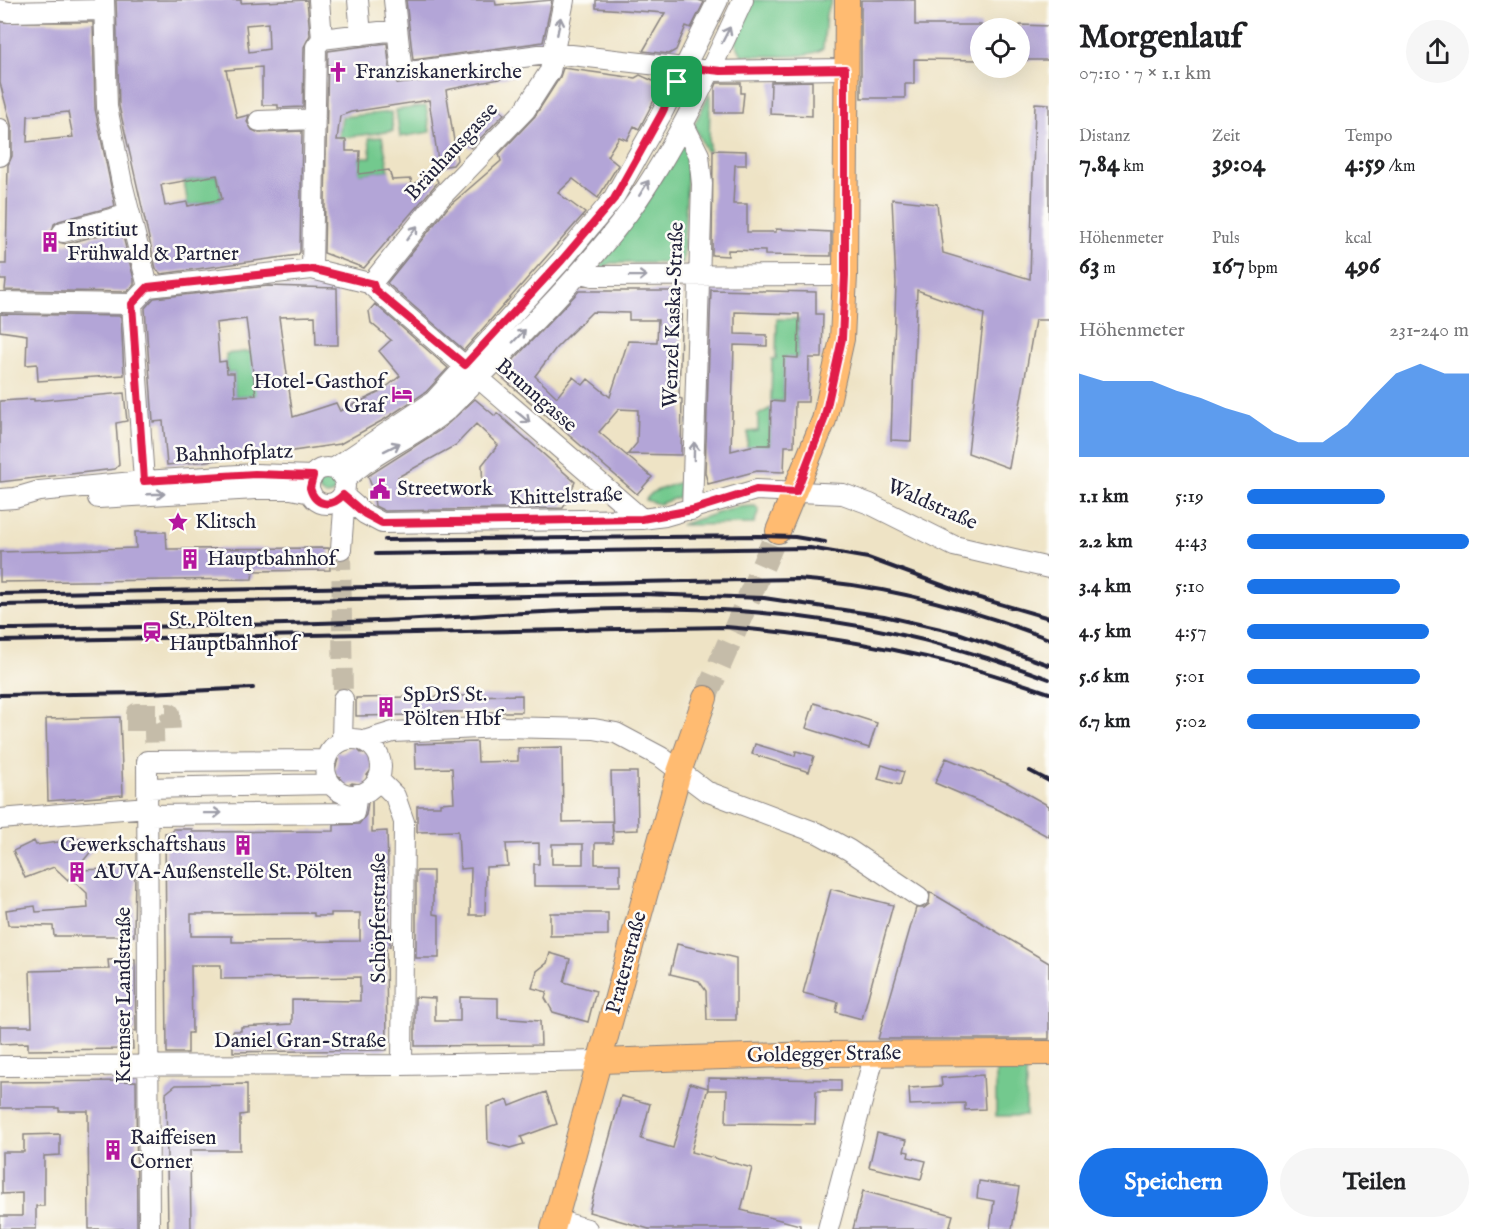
<!DOCTYPE html>
<html lang="de">
<head>
<meta charset="utf-8">
<style>
	body { margin:0; font-family:"IM FELL English",serif; background:#f6f6f6; color:#202124; height:100vh; display:flex; flex-direction:column; font-size:22px; white-space:nowrap }
	* { box-sizing:border-box; margin:0 }
	p { font-size:20px; color:#757577 }
	.icon { flex:none; width:33px; height:33px; fill:none; stroke:currentColor; stroke-width:2; stroke-linecap:round; stroke-linejoin:round }
	.map { position:relative; flex:1; overflow:hidden }
	.sheet { display:flex; flex-direction:column; background:#fff; width:450px }
	.sheet>* { flex:none }
	.tools { position:absolute; left:970px; top:18px; display:grid; gap:12px }
	.tools a { display:grid; place-items:center; width:60px; height:60px; border-radius:50%; background:#fff; box-shadow:0 6px 24px #0002; font-size:30px }
	.pin { position:absolute; display:grid; place-items:center; width:51px; height:51px; color:#fff; margin:-26px; border-radius:12px; box-shadow:0 3px 9px #0006 }
	.round { display:grid; place-items:center; flex:none; width:63px; height:63px; border-radius:32px; background:#f6f6f6 }
	.overview { display:flex; align-items:center; justify-content:space-between; height:102px; padding:0 30px }
	h1 { font-size:33px; font-weight:700; line-height:45px }
	.stats { display:grid; grid-template-columns:repeat(3,1fr); gap:9px; height:102px; padding:6px 30px }
	.stats div { display:grid; align-content:center }
	.stats b { font-size:26px; font-weight:700 }
	.stats small { font-size:16px; font-weight:400 }
	.stats p { font-size:16px }
	.chart { height:168px; padding:12px 30px }
	.chart p { display:flex; justify-content:space-between }
	.chart svg { width:100%; height:108px; margin-top:6px; fill:#1a73e8; opacity:.7 }
	.primary-button { display:flex; gap:12px; margin-top:auto; padding:12px 30px }
	.primary-button a { flex:1; height:69px; border-radius:36px; background:#1a73e8; color:#fff; font-size:24px; font-weight:700; line-height:69px; text-align:center }
	.primary-button a+a { background:#f6f6f6; color:#202124 }
	ul { padding:0 30px; list-style:none; font-size:20px }
	li { display:grid; grid-template-columns:96px 72px 1fr; align-items:center; height:45px }
	li i { height:15px; border-radius:8px; background:#1a73e8 }
	main { display:flex; flex:1; min-height:0 }
	.map>svg:first-child { display:block }
	.green { fill:#73c98e; stroke:#4a7664; stroke-width:1.5 }
	.building { fill:#b3a5d7; fill-rule:evenodd }
	.lines { fill:none; stroke-linecap:round; stroke-linejoin:round }
	.minor-tunnel { stroke:#c5bca9; stroke-width:20; stroke-dasharray:20 10; stroke-linecap:butt }
	.major-tunnel { stroke:#c5bca9; stroke-width:24; stroke-dasharray:24 12; stroke-linecap:butt }
	.minor-casing { stroke:#888280; stroke-width:22 }
	.major-casing { stroke:#888280; stroke-width:26 }
	.minor { stroke:#fff; stroke-width:20 }
	.major { stroke:#ffbb71; stroke-width:24 }
	.rail { stroke:#22223b; stroke-width:4 }
	.oneway { stroke:#9c9ca7 }
	.route-casing { stroke:#fff; stroke-width:12 }
	.route { stroke:#e11d48; stroke-width:8 }
	.labels { text-anchor:middle; dominant-baseline:central; stroke-width:5; stroke-linejoin:round; paint-order:stroke }
	.poi-label { font-size:21px; fill:#22223b; stroke:#fdfcf7; text-anchor:start }
	.street-label { font-size:21px; fill:#22223b; stroke:#fdfcf7 }
</style>
</head>
<body>
<main>
<div class="map">
<svg width="1049" height="1229" viewBox="0 0 1049 1229">
	<rect width="100%" height="100%" fill="#fdfcf7"/>
	<filter id="ink" filterUnits="userSpaceOnUse"><feTurbulence type="fractalNoise" baseFrequency=".0167" numOctaves="2"/><feDisplacementMap in="SourceGraphic" scale="12" xChannelSelector="R" yChannelSelector="G"/><feConvolveMatrix kernelMatrix="1 2 1 2 8 2 1 2 1" color-interpolation-filters="sRGB"/></filter>
	<filter id="wash" filterUnits="userSpaceOnUse"><feTurbulence type="fractalNoise" baseFrequency=".008" numOctaves="4" result="noise"/><feDisplacementMap in="SourceGraphic" scale="24" xChannelSelector="R" yChannelSelector="G"/><feGaussianBlur stdDeviation="1.35" result="paint"/><feColorMatrix in="noise" values="0 0 0 0 0 0 0 0 0 0 0 0 0 0 0 0 0 1.4 0 .05"/><feComposite in="paint" operator="in"/></filter>
	<g filter="url(#wash)">
		<rect width="100%" height="100%" fill="#eee3c5"/>
		<path class="green" d="M753,0H832L826,14L823,48C810,60 761,55 742,55L735,42Z
			M710,93L709,151H706L694,125Z
			M426,106L430,132L400,137L396,110Z
			M391,112L393,131L339,138L342,117Z
			M382,137L389,170L359,174V157H371L369,138Z
			M684,140L688,155L683,263H610L602,271L598,269L638,216Z
			M217,175L222,199L188,206L184,181Z
			M777,319H798V358L785,357L783,401H771L772,359H776Z
			M252,351L257,395L235,396L234,373H227L226,354Z
			M771,408L770,445L747,447L748,432L758,431V415Z
			M318 486a9 9 0 1 1 18 0a9 9 0 1 1-18 0Z
			M680,482L679,497L659,504L645,500L653,492Z
			M755,506L759,510L754,524L680,525L737,507Z
			M996,1070H1026V1116H996Z"/>
		<g id="blocks">
			<path class="building" d="M116,0H241V3L307,0L310,35L304,47L303,107L278,108V105H262V67L226,70L237,118L249,115L247,122L252,130L259,133L302,131L300,252L298,255L161,274L156,269L119,106ZM268,23L269,49L249,52L246,25ZM217,175L222,199L188,206L187,202L165,206L161,185Z
				M406,0H495L496,5L552,0L543,42L413,60Z
				M596,0H698L704,2L691,28L686,26L676,50L669,54L643,51L665,13L596,8Z
				M861,0H915V25H981V60L914,59V84H905V98H861Z
				M0,22H93L95,109L115,206L59,221L54,224L51,235L55,241L66,244L121,229L134,279V285L127,292L5,290L6,280H0V264H6L8,165L12,156V128L0,83ZM68,112L73,137L27,142L28,116Z
				M1020,25L1049,26V60H1020Z
				M387,43L390,75L398,84L517,70L518,75L446,90L457,160L453,165L439,167L429,100L351,112L340,116L337,140H346V151H360L359,174L389,170L392,180L411,179L412,186L426,175L433,173L438,182L364,268L324,253L328,51Z
				M563,68L635,78L640,75L662,85L639,129L634,126L627,140L619,137L607,156L618,165L598,198L573,179L558,193L585,213L464,350L387,283L449,206L501,161L499,154L535,116L560,77Z
				M812,81V116L770,114L771,82Z
				M717,83H741V93H744L742,113H715V88Z
				M1035,103L1049,104V320H1035L1009,468L968,453L984,314L917,290L911,441L891,440L896,283L892,199L937,204L943,253L1030,279Z
				M498,108L504,114L471,148L465,142Z
				M713,150L746,151V165H735L733,204H747V232H776V229L831,232V256L765,255V251L728,250V256L712,255Z
				M268,286L337,288L338,345H316L315,316L279,317L293,417L336,403L340,411L380,392L400,376L379,351L391,340L371,323L369,311L375,304L448,368L426,392L385,419L340,444L260,456L167,465L163,421L153,422L145,308L154,298ZM246,319L256,395L235,396L234,373H227L226,361L219,362L216,323Z
				M711,290L816,292V314H823L822,358H809L808,402H795L794,446H785L784,472L757,471L708,484L705,473ZM735,312L799,314L798,358L784,357L783,402L771,401L770,445H755L731,451L734,345L767,346V335L735,334Z
				M579,291H682L679,398L682,399L681,455L628,454L637,443L638,410L619,409L599,432L652,477L637,494L499,375ZM592,312L629,313V320H658L657,342L628,341L610,397L588,379L583,385L573,377L557,397L535,376L556,348Z
				M0,314L121,316L124,375L38,381L37,364L26,365L27,335L0,331Z
				M124,393L127,421L116,423L119,465L115,469L0,482V401L34,399V401Z
				M475,399L495,416L497,413L575,482L563,508L385,511L375,506L373,490L368,476L442,429ZM476,424L498,445L482,465L483,493L402,495L398,477L456,445Z
				M135,532H166L167,549L329,548L330,570L253,571L252,579L0,582V552L136,548Z
				M522,695V712H416V715L356,716V698Z
				M814,703L877,723L869,748L806,728Z
				M120,717L123,795L48,801L46,719Z
				M477,742L478,762L518,761V748L562,747L563,822L612,821L613,843H595V864H620V886H534V864H539V843L506,844L508,866L486,867L485,915H470L471,868L460,869L458,831L417,832V806H440V803L454,802L452,768L416,769L415,744ZM552,844H583V864H552Z
				M755,744L795,756L796,751L814,756L809,772L752,754Z
				M353,745L361,753L372,751V769L367,775L366,782L372,790V832L387,831L390,947L386,946L387,1050L233,1052V1031H241V1027L292,1024V1000L360,1001V977L221,979V965H191L192,1033H188V1053H167L165,833L173,832V829H192V832L334,831V825L359,824L366,815L369,796L365,785L352,783L347,787L344,801H334V795L340,790L342,784L340,777L334,773L338,759L334,749L342,753ZM314,913V916H331V913H360V941L232,942V936H191V914Z
				M946,758L1008,783L1049,806V837L999,810L935,783Z
				M882,765L904,772L900,785L878,779Z
				M611,772H637L638,830L613,831Z
				M81,839L96,845L76,870L115,869L117,865H131L135,869L134,936H54L53,926L8,925L6,910L35,906L36,912L88,908L87,893L70,877L68,880L54,867L25,878L13,851L34,841L36,845Z
				M416,871H433V914L439,915V958H416Z
				M831,889L893,905L862,1019L836,1012L838,1002L803,993Z
				M930,892L1049,963V1039H878L916,908H924L929,904Z
				M550,913H608V935L550,936Z
				M677,944L736,958V1020H707L706,991L699,981L670,974Z
				M550,953L570,959L564,982L596,991L588,1022L553,1012L545,998L547,992L532,988L537,971L547,963Z
				M135,959L136,1031H132L133,1049L28,1050V1043L0,1044V1026H32L30,971L109,969L108,960Z
				M415,997L435,998V1021H460V997L498,998V1018L540,1021L541,1045L415,1046Z
				M983,1075L985,1109L965,1110V1103L910,1105L909,1088L942,1086L941,1078Z
				M708,1078L841,1080V1091H816L815,1124L726,1123L727,1090H708Z
				M136,1081L137,1229H89L88,1111H59V1108H0V1082Z
				M690,1083L708,1088L691,1152L752,1168L741,1210L800,1225V1229H649L589,1212L621,1096L650,1104L641,1139L673,1148Z
				M247,1084V1114L240,1115V1150H190L191,1229H168L166,1093L176,1085Z
				M546,1092L557,1124L521,1137L524,1144L510,1148L488,1142L487,1107L508,1100L510,1106Z
				M877,1133L907,1140L904,1151L909,1152L908,1157L926,1161L921,1179L869,1167Z
				M60,1134V1155L44,1156V1206H36V1229H0V1216H22V1193L2,1194V1152H24V1135Z
				M979,1181L1019,1187L1012,1229H990L994,1201L977,1198Z
				M863,1191L953,1215L949,1229H853Z"/>
		</g>
	</g>
	<g filter="url(#ink)">
		<use href="#blocks" fill-opacity="0" stroke="#888280" stroke-width="1.5"/>
		<g class="lines">
			<path class="minor-tunnel" d="M341,549L343,699
				M136,713H170L171,732L136,733Z"/>
			<path class="major-tunnel" d="M705,698L778,531"/>
			<g class="minor-casing">
				<path id="minor" d="M104,0L107,107L122,183L148,287
					M358,0L361,35
					M394,0L402,73L554,53L710,71L845,69
					M564,0L550,71L525,110L440,198L375,279L373,287L642,519
					M0,10L9,12L102,10
					M322,39L396,30
					M259,121L315,119
					M684,125L699,155L702,184L692,510
					M0,129V156
					M63,232L130,214
					M312,269L316,47L322,39L319,0
					M580,273L593,276L845,275
					M0,302L132,304
					M132,304L148,287L312,269L373,284
					M132,304L144,481
					M309 486a18 18 0 1 1 36 0a18 18 0 1 1-36 0Z
					M333,469L434,401L562,260L613,199L662,113L718,0
					M345,480C374,451 415,437 448,409C510,346 576,283 629,212C676,147 710,72 743,0
					M343,495L365,514L382,523L642,519L665,516L756,490L843,494L870,504L954,546L1049,568
					M98,498L256,489H291L311,493
					M0,499L15,498L39,491L144,481L255,474L313,476
					M341,549L344,510L341,497
					M325 767a28 28 0 1 1 56 0a28 28 0 1 1-56 0Z
					M342,741L343,699
					M364,741L393,732L500,727L594,729L616,733L661,757L706,791L820,834L849,850L919,897
					M378,779L395,796L404,822L402,1065
					M147,788L330,784
					M148,815L354,813L357,794
					M0,819L148,807
					M0,1066L402,1065L600,1061
					M555,1220L587,1229
					M149,1229L147,761L326,760
					M828,1229L875,1053"/>
			</g>
			<g class="major-casing">
				<path id="major" d="M778,531L824,420L842,339L845,275L847,0
					M600,1061L813,1054L1049,1053
					M553,1229L679,772L705,698"/>
			</g>
			<use href="#minor" class="minor"/>
			<use href="#major" class="major"/>
			<path class="rail" d="M385,540L758,536L795,537L825,542
				M376,554L810,548L868,558L969,595L1049,618
				M0,594L797,579C884,585 967,607 1049,639
				M0,605L642,594L764,598L884,616L958,633L1049,665
				M0,629C126,627 252,626 377,621C497,616 619,603 739,611C845,618 950,642 1049,679
				M0,641L726,627C838,636 943,655 1049,693
				M0,695L148,693L253,688
				M1030,771L1049,781"/>
		</g>
		<defs><path id="oneway-shaft" d="M-6 0H5M1.5-3L5.5 0L1.5 3" fill="none" stroke-width="1.6" stroke-linecap="round" stroke-linejoin="round" transform="scale(1.5)"/></defs>
		<g class="oneway">
			<use href="#oneway-shaft" transform="translate(559 26) rotate(-79)"/>
			<use href="#oneway-shaft" transform="translate(726 35) rotate(-63)"/>
			<use href="#oneway-shaft" transform="translate(644 188) rotate(-58)"/>
			<use href="#oneway-shaft" transform="translate(412 233) rotate(-52)"/>
			<use href="#oneway-shaft" transform="translate(638 276) rotate(-1)"/>
			<use href="#oneway-shaft" transform="translate(519 336) rotate(-46)"/>
			<use href="#oneway-shaft" transform="translate(523 417) rotate(40)"/>
			<use href="#oneway-shaft" transform="translate(392 447) rotate(-27)"/>
			<use href="#oneway-shaft" transform="translate(694 451) rotate(-89)"/>
			<use href="#oneway-shaft" transform="translate(156 494) rotate(-2)"/>
			<use href="#oneway-shaft" transform="translate(213 813) rotate(-1)"/>
		</g>
	</g>
	<g class="lines" filter="url(#ink)">
		<g class="route-casing">
			<path id="route" d="M684,67L721,71L845,69V275L842,339L824,420L796,492L756,490L692,510L642,519L382,523L365,514L343,495C331,508 315,506 310,488L313,476L255,474L144,481L132,304L148,287L312,269L373,284L375,290L465,365L562,260L614,199L662,113Z"/>
		</g>
		<use href="#route" class="route"/>
	</g>
	<defs>
		<g id="church-bare" transform="scale(1.62)"><path d="M-1.2-6h2.4v3.5h3.3v2.4h-3.3V6h-2.4V-.1h-3.3v-2.4h3.3Z" fill="#b5179e" stroke="#fdfcf7" stroke-width="2.5" paint-order="stroke"/></g>
		<g id="building-bare" transform="scale(1.62)"><path d="M-4-6H4V6H1V3H-1V6H-4ZM-2.5-4.3h1.7v1.8h-1.7ZM.8-4.3h1.7v1.8H.8ZM-2.5-1h1.7V.8h-1.7ZM.8-1h1.7V.8H.8Z" fill="#b5179e" stroke="#fdfcf7" stroke-width="2.5" paint-order="stroke"/></g>
		<g id="hotel-bare" transform="scale(1.62)"><path d="M-6-4.5h1.5V1H6V5H4.5V3h-9V5H-6ZM-4 0a1.8 1.8 0 1 1 3.6 0ZM.5 0V-2.5h3Q6-2.5 6 0Z" fill="#b5179e" stroke="#fdfcf7" stroke-width="2.5" paint-order="stroke"/></g>
		<g id="civic-bare" transform="scale(1.62)"><path d="M-.6-6.5H3V-4.5H.6V-3L4-1V1h2V6H-6V1h2V-1L-.6-3ZM-1.2 2.5V6h2.4V2.5Z" fill="#b5179e" stroke="#fdfcf7" stroke-width="2.5" paint-order="stroke"/></g>
		<g id="sight-bare" transform="scale(1.62)"><path d="M0-6L1.8-2.2L6-1.7L2.9 1.2L3.7 5.4L0 3.3L-3.7 5.4L-2.9 1.2L-6-1.7L-1.8-2.2Z" fill="#b5179e" stroke="#fdfcf7" stroke-width="2.5" paint-order="stroke"/></g>
		<g id="station-bare" transform="scale(1.62)"><path d="M-3-6H3Q5-6 5-4V2Q5 4 3 4L4.5 6H3L1.5 4h-3L-3 6H-4.5L-3 4Q-5 4-5 2V-4Q-5-6-3-6ZM-3.5-4v3h7v-3ZM-3.5 1v1.5H-2V1ZM2 1v1.5H3.5V1Z" fill="#b5179e" stroke="#fdfcf7" stroke-width="2.5" paint-order="stroke"/></g>
	</defs>
	<g fill-rule="evenodd">
		<use href="#church-bare" x="338" y="72"/>
		<use href="#building-bare" x="50" y="242"/>
		<use href="#hotel-bare" x="402" y="394"/>
		<use href="#civic-bare" x="380" y="489"/>
		<use href="#sight-bare" x="178" y="522"/>
		<use href="#building-bare" x="190" y="559"/>
		<use href="#station-bare" x="152" y="632"/>
		<use href="#building-bare" x="386" y="707"/>
		<use href="#building-bare" x="243" y="845"/>
		<use href="#building-bare" x="77" y="872"/>
		<use href="#building-bare" x="113" y="1150"/>
	</g>
	<g class="labels">
		<g class="poi-label">
			<text x="355" y="72">Franziskanerkirche</text>
			<text x="67" y="230">Institiut<tspan x="67" dy="24">Frühwald &amp; Partner</tspan></text>
			<text x="385" y="382" text-anchor="end">Hotel-Gasthof<tspan x="385" dy="24">Graf</tspan></text>
			<text x="397" y="489">Streetwork</text>
			<text x="195" y="522">Klitsch</text>
			<text x="207" y="559">Hauptbahnhof</text>
			<text x="169" y="620">St. Pölten<tspan x="169" dy="24">Hauptbahnhof</tspan></text>
			<text x="403" y="695">SpDrS St.<tspan x="403" dy="24">Pölten Hbf</tspan></text>
			<text x="226" y="845" text-anchor="end">Gewerkschaftshaus</text>
			<text x="94" y="872">AUVA-Außenstelle St. Pölten</text>
			<text x="130" y="1138">Raiffeisen<tspan x="130" dy="24">Corner</tspan></text>
		</g>
		<g class="street-label">
			<text transform="translate(452 152) rotate(-47)">Bräuhausgasse</text>
			<text transform="translate(674 315) rotate(-88)">Wenzel Kaska-Straße</text>
			<text transform="translate(536 396) rotate(41)">Brunngasse</text>
			<text transform="translate(234 454) rotate(-2)">Bahnhofplatz</text>
			<text transform="translate(566 497) rotate(-2)">Khittelstraße</text>
			<text transform="translate(932 505) rotate(24)">Waldstraße</text>
			<text transform="translate(379 918) rotate(-90)">Schöpferstraße</text>
			<text transform="translate(627 963) rotate(-75)">Praterstraße</text>
			<text transform="translate(124 995) rotate(-90)">Kremser Landstraße</text>
			<text x="300" y="1041">Daniel Gran-Straße</text>
			<text transform="translate(824 1055) rotate(-1)">Goldegger Straße</text>
		</g>
	</g>
</svg>
<div class="tools">
<a><svg class="icon" aria-label="locate" viewBox="0 0 24 24"><circle cx="12" cy="12" r="6"/><path d="M12 2v4M12 18v4M2 12h4M18 12h4"/></svg></a>
</div>
<div class="pin" style="left:677px;top:82px;background:#1e9e55"><svg class="icon" aria-label="arrive" viewBox="0 0 24 24"><path d="M6 21V4h12l-3 4 3 4H6"/></svg></div>
</div>
<section class="sheet">
<div class="overview"><div><h1>Morgenlauf</h1><p>07:10 · 7 × 1.1 km</p></div><a class="round"><svg class="icon" aria-label="share" viewBox="0 0 24 24"><path d="M12 15V3M7 8l5-5 5 5M5 13v7h14v-7"/></svg></a></div>
<div class="stats">
<div><p>Distanz</p><b>7.84<small> km</small></b></div>
<div><p>Zeit</p><b>39:04</b></div>
<div><p>Tempo</p><b>4:59<small> /km</small></b></div>
</div>
<div class="stats">
<div><p>Höhenmeter</p><b>63<small> m</small></b></div>
<div><p>Puls</p><b>167<small> bpm</small></b></div>
<div><p>kcal</p><b>496</b></div>
</div>
<div class="chart"><p><span>Höhenmeter</span>231–240 m</p>
<svg viewBox="0 0 160 44" preserveAspectRatio="none"><path d="M0 44V10L10 13L20 13L30 13L40 17L50 20L60 24L70 27L80 34L90 38L100 38L110 31L120 20L130 10L140 6L150 10L160 10V44z"/></svg>
</div>
<ul>
<li><b>1.1 km</b>5:19<i style="width:62%"></i></li>
<li><b>2.2 km</b>4:43<i style="width:100%"></i></li>
<li><b>3.4 km</b>5:10<i style="width:69%"></i></li>
<li><b>4.5 km</b>4:57<i style="width:82%"></i></li>
<li><b>5.6 km</b>5:01<i style="width:78%"></i></li>
<li><b>6.7 km</b>5:02<i style="width:78%"></i></li>
</ul>
<div class="primary-button"><a>Speichern</a><a>Teilen</a></div>
</section>
</main>
</body>
</html>
